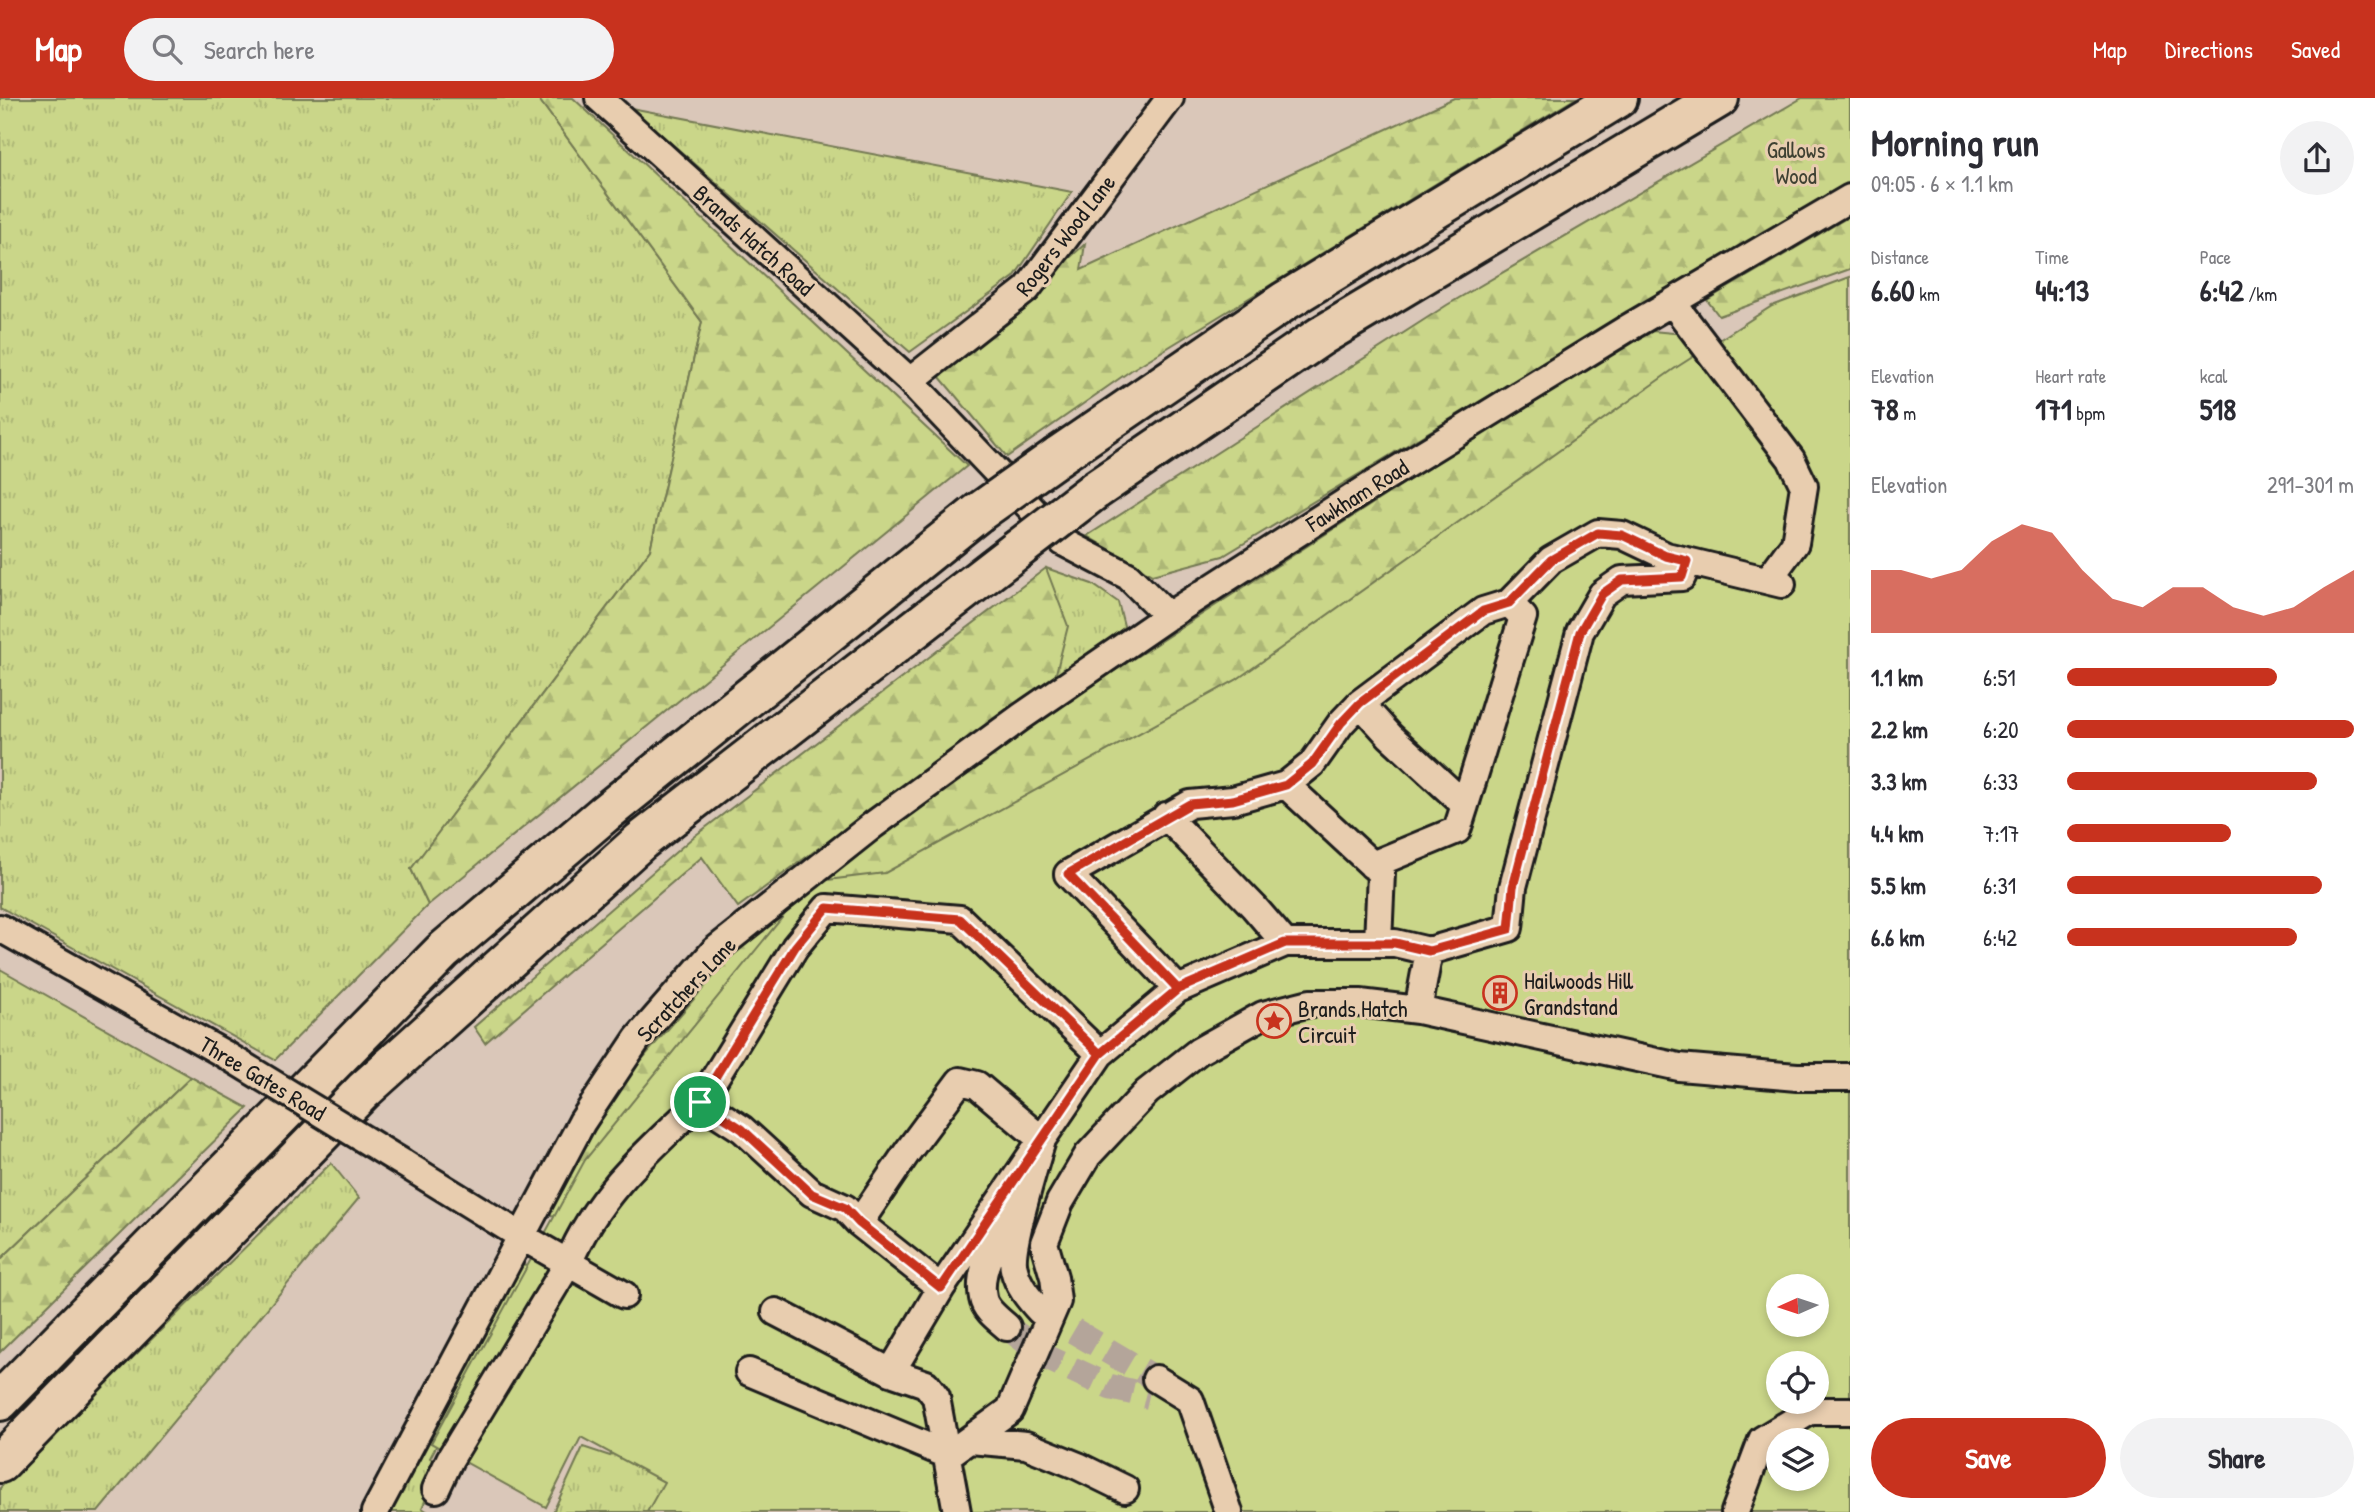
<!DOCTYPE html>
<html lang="en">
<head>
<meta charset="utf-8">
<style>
	body { margin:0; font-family:"Patrick Hand",sans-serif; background:#f2f2f3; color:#2b2b33; height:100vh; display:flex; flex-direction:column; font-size:26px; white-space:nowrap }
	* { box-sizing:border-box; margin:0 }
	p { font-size:23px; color:#7c7c81 }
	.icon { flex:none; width:38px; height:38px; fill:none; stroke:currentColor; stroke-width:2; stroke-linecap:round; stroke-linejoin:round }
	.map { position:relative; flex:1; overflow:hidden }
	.side { display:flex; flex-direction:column; background:#fff; width:525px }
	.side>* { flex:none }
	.needle { width:46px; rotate:267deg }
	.controls { position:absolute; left:1766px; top:1176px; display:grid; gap:14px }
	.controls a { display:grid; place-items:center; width:63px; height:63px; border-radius:50%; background:#fff; box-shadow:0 4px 10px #0003; font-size:35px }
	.pin { position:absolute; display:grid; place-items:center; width:60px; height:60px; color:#fff; margin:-30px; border:4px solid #fff; border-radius:50%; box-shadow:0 2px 7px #0007 }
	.round { display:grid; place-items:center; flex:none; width:74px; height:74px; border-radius:37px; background:#f2f2f3 }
	.head { display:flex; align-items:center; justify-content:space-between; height:119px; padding:0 21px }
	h1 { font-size:38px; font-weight:700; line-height:52px }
	.figures { display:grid; grid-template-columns:repeat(3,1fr); gap:10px; height:119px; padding:7px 21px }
	.figures div { display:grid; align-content:center }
	.figures b { font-size:30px; font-weight:700 }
	.figures small { font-size:19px; font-weight:400 }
	.figures p { font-size:19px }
	.chart { height:196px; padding:14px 21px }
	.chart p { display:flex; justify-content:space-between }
	.chart svg { width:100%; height:126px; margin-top:7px; fill:#c8321e; opacity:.7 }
	.button { display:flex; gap:14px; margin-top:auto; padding:14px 21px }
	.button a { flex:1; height:80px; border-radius:42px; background:#c8321e; color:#fff; font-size:28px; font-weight:700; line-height:80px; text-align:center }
	.button a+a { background:#f2f2f3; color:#2b2b33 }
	ul { padding:0 21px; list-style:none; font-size:23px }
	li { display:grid; grid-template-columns:112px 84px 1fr; align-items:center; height:52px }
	li i { height:18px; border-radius:9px; background:#c8321e }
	header { display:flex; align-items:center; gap:42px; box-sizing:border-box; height:98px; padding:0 35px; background:#c8321e; color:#fff }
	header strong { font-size:33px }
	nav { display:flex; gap:38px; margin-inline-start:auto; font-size:24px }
	.search { width:490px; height:63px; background:#f2f2f3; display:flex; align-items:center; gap:18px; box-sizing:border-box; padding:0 24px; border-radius:38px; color:#7c7c81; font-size:26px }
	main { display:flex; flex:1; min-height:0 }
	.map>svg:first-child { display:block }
	.grass { fill:url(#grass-tufts); stroke:#737952; stroke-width:2 }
	.forest { fill:url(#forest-firs); stroke:#737952; stroke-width:2 }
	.pitch { fill:#cad689; stroke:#737952; stroke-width:2; fill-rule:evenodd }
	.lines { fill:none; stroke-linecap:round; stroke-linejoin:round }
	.minor-tunnel { stroke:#b4a59a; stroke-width:26; stroke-dasharray:26 13; stroke-linecap:butt }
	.minor-casing { stroke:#1c1c1c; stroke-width:32 }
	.highway-casing { stroke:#1c1c1c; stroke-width:44 }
	.minor { stroke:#e8cdaf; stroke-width:26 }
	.highway { stroke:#e8cdaf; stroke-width:38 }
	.minor-bridge-casing { stroke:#1c1c1c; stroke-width:32; stroke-linecap:butt }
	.highway-bridge-casing { stroke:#1c1c1c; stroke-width:44; stroke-linecap:butt }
	.minor-bridge { stroke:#e8cdaf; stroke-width:26 }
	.highway-bridge { stroke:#e8cdaf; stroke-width:38 }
	.route-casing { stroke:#fff; stroke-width:14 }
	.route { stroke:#c8321e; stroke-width:9 }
	.labels { text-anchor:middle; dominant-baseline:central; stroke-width:6; stroke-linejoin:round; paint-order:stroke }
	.park-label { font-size:23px; fill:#3f4132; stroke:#e8cdaf }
	.street-label { font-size:23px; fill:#1c1c1c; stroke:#e8cdaf }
	.poi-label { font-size:23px; fill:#1c1c1c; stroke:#e8cdaf; text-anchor:start }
</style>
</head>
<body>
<header>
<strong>Map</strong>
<div class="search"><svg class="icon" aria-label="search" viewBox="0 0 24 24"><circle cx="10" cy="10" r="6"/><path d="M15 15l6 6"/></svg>Search here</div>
<nav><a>Map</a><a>Directions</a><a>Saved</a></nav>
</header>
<main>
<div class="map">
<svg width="1850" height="1414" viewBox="0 0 1850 1414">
	<defs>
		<pattern id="grass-tufts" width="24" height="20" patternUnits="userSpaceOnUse" patternTransform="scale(1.75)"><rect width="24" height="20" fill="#cad689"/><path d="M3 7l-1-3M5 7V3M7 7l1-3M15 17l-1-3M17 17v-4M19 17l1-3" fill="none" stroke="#adb776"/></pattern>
		<pattern id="forest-firs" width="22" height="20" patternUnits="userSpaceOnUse" patternTransform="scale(1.75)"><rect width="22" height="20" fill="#cad689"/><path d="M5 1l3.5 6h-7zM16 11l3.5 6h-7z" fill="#adb776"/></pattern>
	</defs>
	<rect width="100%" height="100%" fill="#dac7b9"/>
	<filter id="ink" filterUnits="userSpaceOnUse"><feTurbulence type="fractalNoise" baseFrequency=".0143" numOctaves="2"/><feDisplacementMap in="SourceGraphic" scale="14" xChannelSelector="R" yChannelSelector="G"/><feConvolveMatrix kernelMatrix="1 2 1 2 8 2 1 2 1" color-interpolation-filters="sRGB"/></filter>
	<g filter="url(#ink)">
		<path class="grass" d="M0,0H538L702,224L650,452L411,771L428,807L275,962L0,809Z
			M631,10L1072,94L1014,179L910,254Z
			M1046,470L1092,486L1118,504L1124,528L1116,544L1054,583Z
			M0,871L191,979L0,1162Z
			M331,1065L359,1100L98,1414H0V1390Z
			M519,1166L530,1169L430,1360L441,1367L422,1410L428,1414H380Z
			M641,1297L814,1414H553L583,1349L610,1358Z"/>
		<path class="forest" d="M538,0H573L967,368L428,807L411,771L650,452L702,224Z
			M1454,0H1576L1133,271L1007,359L939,278L1085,146L1081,172Z
			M1802,0H1850V96L1708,166L1223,458L1152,477L1087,438L1447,207Z
			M1850,118V171L1719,218L1707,202Z
			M1652,233L1684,236L1778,357L561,1125L547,1113L625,981L737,851L862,747L1031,627L1583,269Z
			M1046,470L1068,528L1054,583L967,642L738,809L702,759L485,945L474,929L692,740Z
			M191,979L248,1010L0,1254V1162Z"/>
		<path class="pitch" d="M1850,179V1414H647L664,1384L581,1339L546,1409L431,1345L585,1062L811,784L885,775L1236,582L1674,271L1772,208ZM1778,1188H1816V1227H1778ZM1778,1265H1816V1304H1778ZM1778,1342H1816V1381H1778Z"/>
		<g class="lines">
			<path class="minor-tunnel" d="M1040,1213L1156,1281
				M1007,1229L1048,1260L1110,1289L1149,1298"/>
			<g class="minor-casing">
				<path id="minor" d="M599,0L910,283L1063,444L1128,478L1168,518
					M1672,204L1791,361L1804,388L1795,445L1768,482
					M910,283L1027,191L1170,0
					M1509,505L1551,462L1598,435L1622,437L1666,458L1782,486
					M1360,605L1390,638L1465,707L1457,732L1372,767
					M1286,687L1381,775L1378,844
					M1166,718L1254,809L1285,845
					M0,830L226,957
					M1178,891L1068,776L1190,706L1233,702L1286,687L1312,666L1341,625L1360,605L1483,513L1509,505L1523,519L1465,707
					M1418,912L1679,969L1797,979H1850
					M700,1004L795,849L827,810L960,821L1100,956
					M403,1065L521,1138L624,1197
					M859,1125L908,1053L960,983L977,987L1042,1042C1035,1066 1008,1152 1014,1171C1018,1188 1029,1201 1040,1213
					M776,1214L891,1274
					M1007,1229C998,1221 985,1212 983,1200C976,1168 1002,1134 1018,1110
					M749,1274L948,1357L1010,1312L1057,1203L1054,1179L1044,1145L1060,1104L1088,1057L1147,994L1199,953L1263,917L1310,905H1360L1418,912L1429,853
					M1156,1281L1190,1302L1229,1414
					M970,1342L1026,1347L1078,1368L1125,1391
					M436,1391L450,1361L569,1164C596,1097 649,1052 700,1004L742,1031L812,1095L845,1110L859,1125L941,1190
					M375,1414L582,1024L638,940L714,853L873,727L1021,619L1168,518L1366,391L1628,230L1850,100
					M957,1414L936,1299L926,1286L891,1274L941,1190L1100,956L1178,891L1285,845H1395L1429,853L1509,830L1513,789L1580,534L1602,496L1622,482L1682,479L1687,463
					M1735,1414L1762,1342L1810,1313H1850"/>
			</g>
			<g class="highway-casing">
				<path id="highway" d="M1058,358L1285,203L1618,0
					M1094,393L1321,238L1719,0
					M0,1303L443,853L604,716L978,415
					M0,1365L363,993L641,743L1017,452"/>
			</g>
			<use href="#minor" class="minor"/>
			<use href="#highway" class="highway"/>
			<g class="minor-bridge-casing">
				<path id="minor-bridge" d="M226,957L403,1065"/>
			</g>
			<g class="highway-bridge-casing">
				<path id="highway-bridge" d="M978,415L1058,358
					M1017,452L1094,393"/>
			</g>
			<use href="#minor-bridge" class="minor-bridge"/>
			<use href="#highway-bridge" class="highway-bridge"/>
		</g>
	</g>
	<g class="lines" filter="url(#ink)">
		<g class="route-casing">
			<path id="route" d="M700,1004L742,1031L812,1096L845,1110L859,1125L941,1190L1100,956L1178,891L1285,845H1395L1429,853L1509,831L1513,789L1580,534L1602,496L1622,482L1682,479L1687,463L1666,458L1622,437L1598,435L1551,462L1509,505L1483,513L1360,605L1341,625L1312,666L1286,687L1233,702L1190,706L1068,776L1178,891L1100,956L960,821L827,810L795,849L700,1004"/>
		</g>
		<use href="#route" class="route"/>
	</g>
	<defs>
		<g id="building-ring" transform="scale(1.75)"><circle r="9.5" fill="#e8cdaf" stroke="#c8321e" stroke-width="1.5"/><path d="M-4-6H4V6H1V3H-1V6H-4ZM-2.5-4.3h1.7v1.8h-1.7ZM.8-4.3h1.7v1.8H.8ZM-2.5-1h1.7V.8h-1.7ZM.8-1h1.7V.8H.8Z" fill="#c8321e"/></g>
		<g id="sight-ring" transform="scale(1.75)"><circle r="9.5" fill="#e8cdaf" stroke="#c8321e" stroke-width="1.5"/><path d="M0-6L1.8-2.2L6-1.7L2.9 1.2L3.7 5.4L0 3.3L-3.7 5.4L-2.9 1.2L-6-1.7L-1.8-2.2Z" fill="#c8321e"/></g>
	</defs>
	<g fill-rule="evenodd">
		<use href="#building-ring" x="1500" y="895"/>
		<use href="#sight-ring" x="1274" y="923"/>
	</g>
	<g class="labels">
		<g class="park-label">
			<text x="1796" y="51">Gallows<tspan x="1796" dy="26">Wood</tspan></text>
		</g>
		<g class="street-label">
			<text transform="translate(1065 137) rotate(-52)">Rogers Wood Lane</text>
			<text transform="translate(754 142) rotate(42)">Brands Hatch Road</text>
			<text transform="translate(1357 397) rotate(-32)">Fawkham Road</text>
			<text transform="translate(686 891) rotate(-47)">Scratchers Lane</text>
			<text transform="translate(263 980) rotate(31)">Three Gates Road</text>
		</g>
		<g class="poi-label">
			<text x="1524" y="882">Hailwoods Hill<tspan x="1524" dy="26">Grandstand</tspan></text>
			<text x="1298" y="910">Brands Hatch<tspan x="1298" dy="26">Circuit</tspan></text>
		</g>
	</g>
</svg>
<div class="controls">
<a><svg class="needle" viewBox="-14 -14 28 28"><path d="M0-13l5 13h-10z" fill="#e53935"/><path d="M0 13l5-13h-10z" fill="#7c7c81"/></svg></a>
<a><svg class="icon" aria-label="locate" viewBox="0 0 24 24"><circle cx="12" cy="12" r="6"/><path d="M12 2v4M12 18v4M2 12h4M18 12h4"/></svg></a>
<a><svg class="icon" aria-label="layers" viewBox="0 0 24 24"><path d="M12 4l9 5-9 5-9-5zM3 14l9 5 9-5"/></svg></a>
</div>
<div class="pin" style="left:700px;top:1004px;background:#1e9e55"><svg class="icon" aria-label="arrive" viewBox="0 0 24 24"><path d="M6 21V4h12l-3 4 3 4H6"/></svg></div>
</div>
<section class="side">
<div class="head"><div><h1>Morning run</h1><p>09:05 · 6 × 1.1 km</p></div><a class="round"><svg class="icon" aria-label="share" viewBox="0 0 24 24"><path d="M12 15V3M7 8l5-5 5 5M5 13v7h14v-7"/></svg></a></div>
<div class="figures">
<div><p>Distance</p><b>6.60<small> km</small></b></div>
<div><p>Time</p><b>44:13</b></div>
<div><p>Pace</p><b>6:42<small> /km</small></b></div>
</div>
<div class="figures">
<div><p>Elevation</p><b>78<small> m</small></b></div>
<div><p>Heart rate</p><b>171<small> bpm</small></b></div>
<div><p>kcal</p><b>518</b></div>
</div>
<div class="chart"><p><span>Elevation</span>291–301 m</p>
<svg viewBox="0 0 160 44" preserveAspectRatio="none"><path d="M0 44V22L10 22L20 25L30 22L40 12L50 6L60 9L70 22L80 32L90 35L100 28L110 28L120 35L130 38L140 35L150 28L160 22V44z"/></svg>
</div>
<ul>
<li><b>1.1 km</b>6:51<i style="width:73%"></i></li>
<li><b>2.2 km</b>6:20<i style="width:100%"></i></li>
<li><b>3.3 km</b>6:33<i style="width:87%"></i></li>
<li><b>4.4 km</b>7:17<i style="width:57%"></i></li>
<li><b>5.5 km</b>6:31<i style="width:89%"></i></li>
<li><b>6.6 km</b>6:42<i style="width:80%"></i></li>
</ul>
<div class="button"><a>Save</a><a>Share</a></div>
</section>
</main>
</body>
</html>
